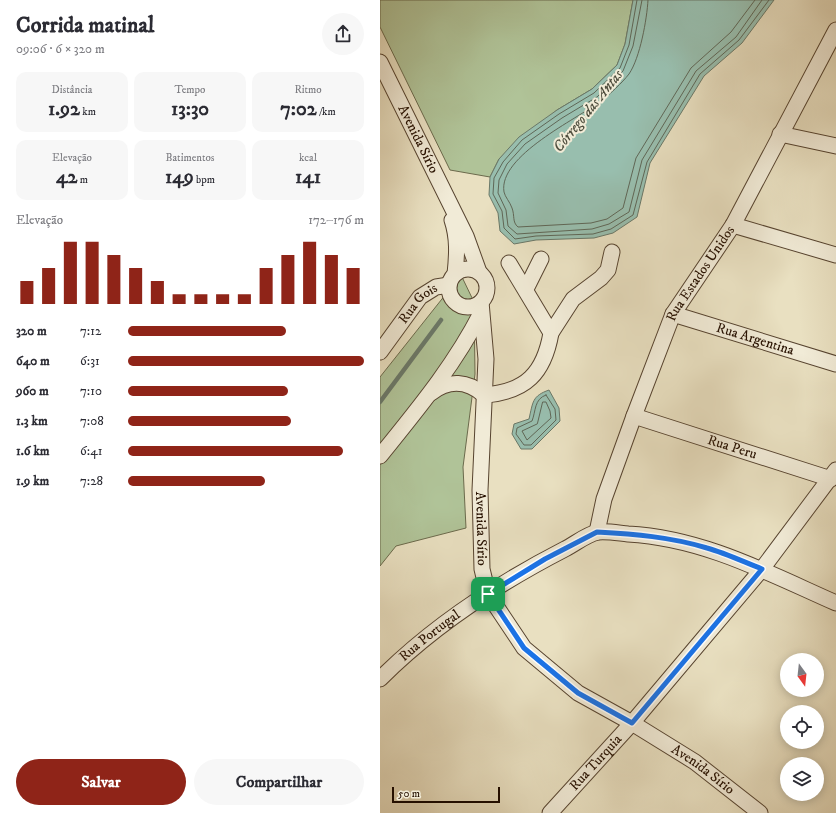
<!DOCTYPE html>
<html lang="pt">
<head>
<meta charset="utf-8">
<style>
	body { margin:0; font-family:"IM FELL DW Pica",serif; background:#f7f7f7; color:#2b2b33; height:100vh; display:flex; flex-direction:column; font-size:15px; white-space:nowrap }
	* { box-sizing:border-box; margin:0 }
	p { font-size:13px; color:#7c7c81 }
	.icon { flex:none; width:22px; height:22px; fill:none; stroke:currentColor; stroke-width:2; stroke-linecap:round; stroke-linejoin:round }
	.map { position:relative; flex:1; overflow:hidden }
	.side { display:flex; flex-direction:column; background:#fff; width:380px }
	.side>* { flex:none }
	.needle { width:26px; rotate:165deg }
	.tools { position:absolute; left:400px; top:653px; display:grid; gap:8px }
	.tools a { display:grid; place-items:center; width:44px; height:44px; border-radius:50%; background:#fff; box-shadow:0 2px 10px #0003; font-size:20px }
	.scale { position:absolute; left:12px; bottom:10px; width:108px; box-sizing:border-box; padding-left:4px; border:2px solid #261000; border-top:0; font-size:11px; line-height:14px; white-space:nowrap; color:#261000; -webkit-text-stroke:3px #f1ebd7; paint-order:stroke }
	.pin { position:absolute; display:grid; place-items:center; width:34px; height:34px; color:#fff; margin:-17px; border-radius:8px; box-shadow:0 2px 6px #0006 }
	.round { display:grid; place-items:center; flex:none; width:42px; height:42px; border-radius:21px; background:#f7f7f7 }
	.overview { display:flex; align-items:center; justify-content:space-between; height:68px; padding:0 16px }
	h1 { font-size:22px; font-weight:800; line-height:30px }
	.stats { display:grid; grid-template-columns:repeat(3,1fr); gap:6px; height:68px; padding:4px 16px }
	.stats div { display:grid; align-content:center; border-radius:10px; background:#f7f7f7; text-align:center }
	.stats b { font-size:20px; font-weight:800 }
	.stats small { font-size:11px; font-weight:400 }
	.stats p { font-size:11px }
	.chart { height:112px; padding:8px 16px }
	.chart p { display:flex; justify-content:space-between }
	.chart svg { width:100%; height:72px; margin-top:4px; stroke:#8f2418; stroke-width:6 }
	.primary-button { display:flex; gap:8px; margin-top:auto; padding:8px 16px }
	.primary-button a { flex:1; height:46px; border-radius:24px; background:#8f2418; color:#fff; font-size:16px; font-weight:800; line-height:46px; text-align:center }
	.primary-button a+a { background:#f7f7f7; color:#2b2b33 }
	ul { padding:0 16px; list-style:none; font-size:13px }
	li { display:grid; grid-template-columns:64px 48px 1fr; align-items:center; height:30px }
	li i { height:10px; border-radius:5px; background:#8f2418 }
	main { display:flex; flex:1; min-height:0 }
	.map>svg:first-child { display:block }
	.green { fill:#b0c398; stroke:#6b6a4c }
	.water { fill:#98beae; stroke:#6a7868 }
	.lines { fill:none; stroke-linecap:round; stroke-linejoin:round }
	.shore { stroke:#5f6757; stroke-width:1 }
	.stream { stroke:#6a7868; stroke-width:4.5 }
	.minor-casing { stroke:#574430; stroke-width:17 }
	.minor { stroke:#f1ebd7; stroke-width:15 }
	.route-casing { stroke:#fff; stroke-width:8 }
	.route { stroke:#1a73e8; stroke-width:5 }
	.labels { text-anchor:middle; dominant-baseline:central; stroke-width:4; stroke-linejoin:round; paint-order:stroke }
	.street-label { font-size:14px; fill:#261000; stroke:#f1ebd7 }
	.water-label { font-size:15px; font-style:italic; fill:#4e4d3d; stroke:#f1ebd7 }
</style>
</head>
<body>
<main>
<section class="side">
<div class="overview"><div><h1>Corrida matinal</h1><p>09:06 · 6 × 320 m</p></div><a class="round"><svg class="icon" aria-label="share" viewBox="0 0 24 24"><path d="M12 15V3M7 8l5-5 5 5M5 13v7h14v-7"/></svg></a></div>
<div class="stats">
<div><p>Distância</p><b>1.92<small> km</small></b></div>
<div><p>Tempo</p><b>13:30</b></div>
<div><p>Ritmo</p><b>7:02<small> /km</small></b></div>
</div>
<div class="stats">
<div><p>Elevação</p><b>42<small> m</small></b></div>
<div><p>Batimentos</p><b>149<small> bpm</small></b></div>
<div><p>kcal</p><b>141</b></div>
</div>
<div class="chart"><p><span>Elevação</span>172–176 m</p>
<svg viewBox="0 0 160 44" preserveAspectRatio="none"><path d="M5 44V30M15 44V22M25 44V6M35 44V6M45 44V14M55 44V22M65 44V30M75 44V38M85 44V38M95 44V38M105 44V38M115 44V22M125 44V14M135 44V6M145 44V14M155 44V22"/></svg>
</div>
<ul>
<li><b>320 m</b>7:12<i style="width:67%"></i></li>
<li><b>640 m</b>6:31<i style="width:100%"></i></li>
<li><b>960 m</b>7:10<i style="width:68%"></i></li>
<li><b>1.3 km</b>7:08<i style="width:69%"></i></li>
<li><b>1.6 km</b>6:41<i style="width:91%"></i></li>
<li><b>1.9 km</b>7:28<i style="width:58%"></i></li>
</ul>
<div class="primary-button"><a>Salvar</a><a>Compartilhar</a></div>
</section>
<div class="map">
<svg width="456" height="813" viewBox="0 0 456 813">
	<rect width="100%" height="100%" fill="#e9e0c1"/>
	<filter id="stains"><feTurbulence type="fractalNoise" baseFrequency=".005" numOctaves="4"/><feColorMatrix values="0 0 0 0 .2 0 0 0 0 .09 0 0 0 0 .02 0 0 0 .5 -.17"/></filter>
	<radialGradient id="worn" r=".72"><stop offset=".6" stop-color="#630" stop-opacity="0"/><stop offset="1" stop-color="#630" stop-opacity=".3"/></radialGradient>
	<path class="green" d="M0,0H253L245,44L237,65L212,89L177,110L119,159L110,177L70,170L0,27Z
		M81,275L94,302L95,374L83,467L86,528L16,546L0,566V377Z"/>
	<path class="water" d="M253,0H394L362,43L324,76L270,163L257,217L233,233L214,238L156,240L134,244L120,231L118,213L109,195L110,177L119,159L139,137L177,110L212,89L237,65L245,44Z
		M169,390L179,408L180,421L152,449H141L132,434L134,424L149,419C153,402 152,396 169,390Z"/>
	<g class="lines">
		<path class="shore" d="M257,0L249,45L240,68L214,93L179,114L142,140L123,162L114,178L113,194L122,211L124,228L135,239L156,236L213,234L231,229L253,215L267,162L320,74L359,40L389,0
			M262,0L253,46L243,71L217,97L182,118L145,144L127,164L119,180L118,193L126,210L128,226L137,234L212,229L229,224L249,212L262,160L316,71L356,37L382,0
			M268,0C267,19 260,58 249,74C242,83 230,94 221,101C197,119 118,156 124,192C125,197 130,202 132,208C135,216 132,222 138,227L211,223L227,219L243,208L256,158L311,68L351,32L375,0
			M166,395L175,409L176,420L151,445H144L136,434L137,428L152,421C156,411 154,399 166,395Z
			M163,402H166L170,411L171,418L147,440L142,431L157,424Z"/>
		<path class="stream" d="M0,402L61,320"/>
		<g class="minor-casing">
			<g id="minor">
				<path id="s1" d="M0,62L86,236L99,272"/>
				<path d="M400,134L456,146"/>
				<path d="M72,220C78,238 77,255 75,274"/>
				<path d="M353,225L456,255"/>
				<circle cx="88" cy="288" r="19"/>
				<path d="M146,289L161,259"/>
				<path id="s2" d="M101,302L106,359L100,490L102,569L108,594L144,648L198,693L252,723L315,762L380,813"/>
				<path id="s3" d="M293,314L456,364"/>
				<path d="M171,333L193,299L221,278L228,270L232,252"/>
				<path id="s4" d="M0,352L40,297L56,287L69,285"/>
				<path d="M51,393C69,379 88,381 104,395C146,392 164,373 171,333L129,263"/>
				<path id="s5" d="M254,416L451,479"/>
				<path d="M0,456C37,410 74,366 101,313"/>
				<path id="s6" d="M217,532L224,499L254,416L293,314L353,225L456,30"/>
				<path id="s7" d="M0,679C53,626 119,583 185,549C195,544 207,534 218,532C227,531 238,533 248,534C323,538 388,573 456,603"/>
				<path id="s8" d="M170,813L252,723L382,569L456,470"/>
			</g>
		</g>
		<use href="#minor" class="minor"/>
	</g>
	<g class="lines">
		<g class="route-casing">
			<path id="route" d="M217,532C254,534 291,537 327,548C345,553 364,562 382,569L252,723L198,693L144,648L108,594L165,559Z"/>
		</g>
		<use href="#route" class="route"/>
	</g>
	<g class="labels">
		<g class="street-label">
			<text stroke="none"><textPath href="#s1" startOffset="86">Avenida Sírio</textPath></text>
			<text stroke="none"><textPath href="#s6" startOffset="280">Rua Estados Unidos</textPath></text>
			<text stroke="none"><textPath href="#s4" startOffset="62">Rua Gois</textPath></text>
			<text stroke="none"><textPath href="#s3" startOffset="86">Rua Argentina</textPath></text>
			<text stroke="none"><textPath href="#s5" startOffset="103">Rua Peru</textPath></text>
			<text stroke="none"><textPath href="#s2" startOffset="227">Avenida Sírio</textPath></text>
			<text stroke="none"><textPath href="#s7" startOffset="66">Rua Portugal</textPath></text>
			<text stroke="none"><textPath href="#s8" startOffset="68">Rua Turquia</textPath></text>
			<text stroke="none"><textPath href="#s2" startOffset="575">Avenida Sírio</textPath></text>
		</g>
		<g class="water-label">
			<text transform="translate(208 111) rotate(-51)">Córrego das Antas</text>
		</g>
	</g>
	<rect width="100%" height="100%" filter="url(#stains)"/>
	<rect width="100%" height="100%" fill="url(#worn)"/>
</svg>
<div class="tools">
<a><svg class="needle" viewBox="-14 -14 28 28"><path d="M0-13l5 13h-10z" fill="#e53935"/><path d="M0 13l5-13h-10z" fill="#7c7c81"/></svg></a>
<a><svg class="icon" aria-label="locate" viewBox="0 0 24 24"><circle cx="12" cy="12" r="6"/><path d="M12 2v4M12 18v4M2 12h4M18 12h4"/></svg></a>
<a><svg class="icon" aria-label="layers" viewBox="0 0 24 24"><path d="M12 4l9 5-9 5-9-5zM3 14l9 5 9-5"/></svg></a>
</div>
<div class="scale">50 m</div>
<div class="pin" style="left:108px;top:594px;background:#1e9e55"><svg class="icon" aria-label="arrive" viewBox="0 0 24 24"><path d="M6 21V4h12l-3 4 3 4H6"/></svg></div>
</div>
</main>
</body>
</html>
